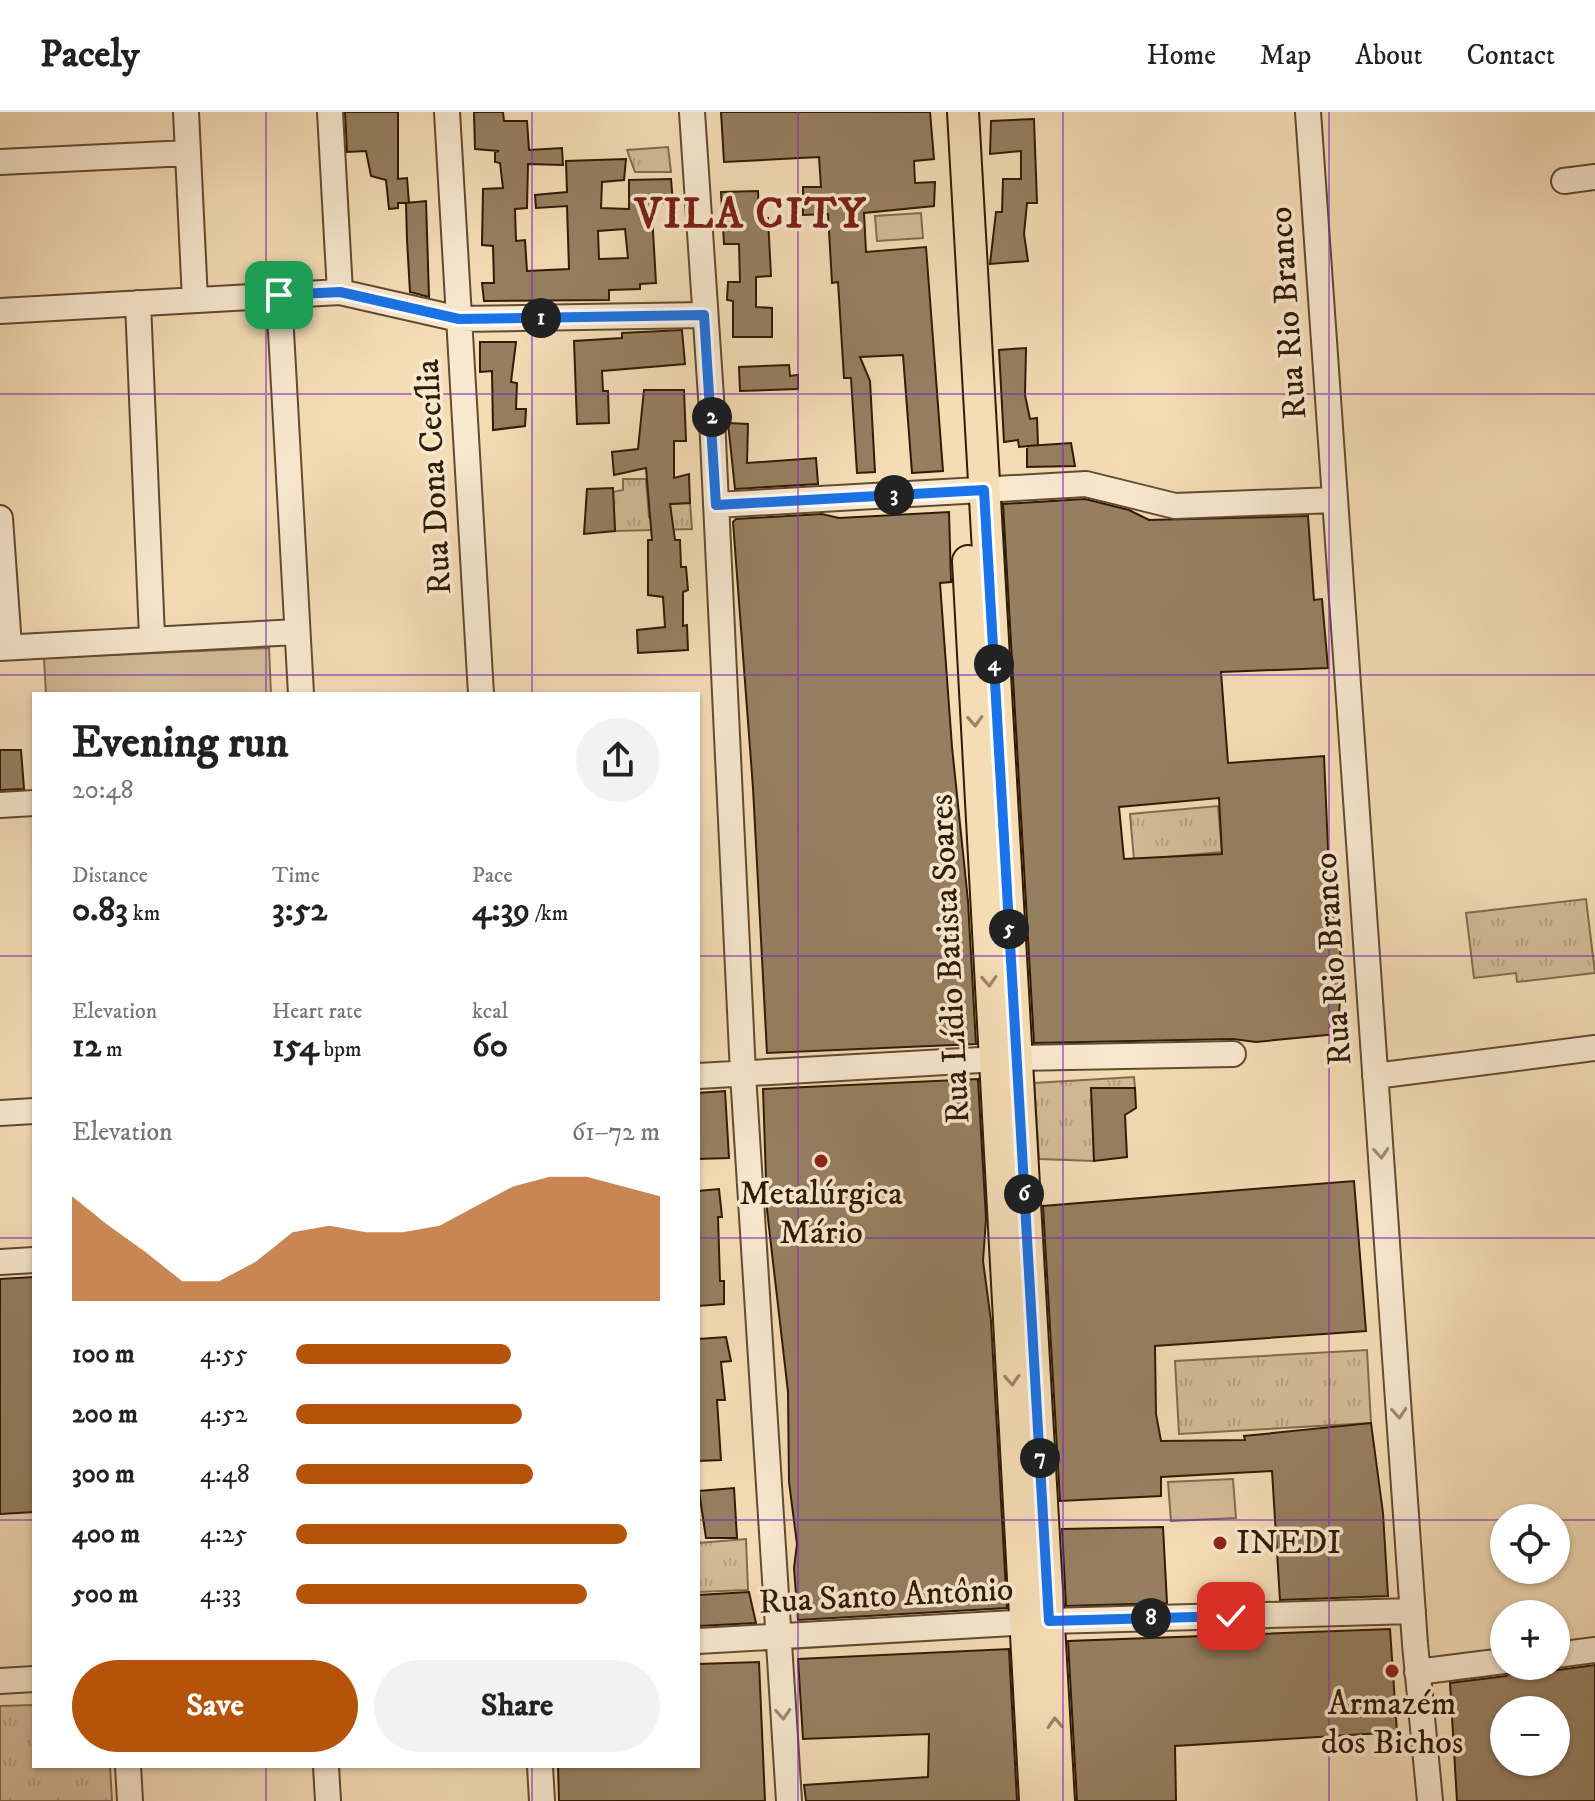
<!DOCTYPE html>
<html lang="en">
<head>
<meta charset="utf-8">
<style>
	body { margin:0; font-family:"IM FELL DW Pica",serif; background:#f2f2f2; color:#222; height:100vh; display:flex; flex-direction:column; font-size:30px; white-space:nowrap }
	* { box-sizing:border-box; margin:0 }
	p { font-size:26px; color:#767676 }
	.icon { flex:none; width:44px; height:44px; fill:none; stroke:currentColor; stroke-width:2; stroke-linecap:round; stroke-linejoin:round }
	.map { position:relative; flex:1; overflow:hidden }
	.sheet { position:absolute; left:32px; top:580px; width:668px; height:1076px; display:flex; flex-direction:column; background:#fff; border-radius:0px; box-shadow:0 2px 6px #0004 }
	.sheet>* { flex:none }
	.buttons { position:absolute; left:1490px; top:1392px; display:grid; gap:16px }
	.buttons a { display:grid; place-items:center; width:80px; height:80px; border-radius:50%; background:#fff; box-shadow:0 2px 6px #0004; font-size:40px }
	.pin { position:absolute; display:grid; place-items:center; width:68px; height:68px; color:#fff; margin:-34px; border-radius:16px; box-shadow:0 4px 12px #0006 }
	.km { position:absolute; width:40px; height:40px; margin:-20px; border-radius:50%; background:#222; color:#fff; font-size:22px; line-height:40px; text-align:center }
	.round { display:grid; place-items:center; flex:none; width:84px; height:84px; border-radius:42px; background:#f2f2f2 }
	.overview { display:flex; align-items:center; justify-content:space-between; height:136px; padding:0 40px }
	h1 { font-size:44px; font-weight:700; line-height:60px }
	.metrics { display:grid; grid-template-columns:repeat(3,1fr); gap:12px; height:136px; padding:8px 40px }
	.metrics div { display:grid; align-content:center }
	.metrics b { font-size:34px; font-weight:700 }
	.metrics small { font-size:22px; font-weight:400 }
	.metrics p { font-size:22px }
	.chart { height:224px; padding:16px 40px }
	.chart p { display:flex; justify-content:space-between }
	.chart svg { width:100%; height:144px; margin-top:8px; fill:#b45309; opacity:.7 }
	.primary-button { display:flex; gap:16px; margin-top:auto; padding:16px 40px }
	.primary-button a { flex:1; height:92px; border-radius:48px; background:#b45309; color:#fff; font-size:32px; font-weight:700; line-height:92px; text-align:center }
	.primary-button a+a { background:#f2f2f2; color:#222 }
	ul { padding:0 40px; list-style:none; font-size:26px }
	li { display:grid; grid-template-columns:128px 96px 1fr; align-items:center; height:60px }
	li i { height:20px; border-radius:10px; background:#b45309 }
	header { display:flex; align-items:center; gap:48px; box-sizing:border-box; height:112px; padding:0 40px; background:#fff; border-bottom:2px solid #e0e0e0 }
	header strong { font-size:38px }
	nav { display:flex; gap:44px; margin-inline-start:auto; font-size:28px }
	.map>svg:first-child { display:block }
	.grass { fill:url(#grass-tufts); stroke:#826b4d; stroke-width:2 }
	.pitch { fill:#d3bb97; stroke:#826b4d; stroke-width:2 }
	.building { fill:#967f60; stroke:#301b03; stroke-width:2; fill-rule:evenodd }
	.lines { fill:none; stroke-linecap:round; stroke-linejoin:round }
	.minor-casing { stroke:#614b30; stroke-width:28 }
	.major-casing { stroke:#301b03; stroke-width:34 }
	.minor { stroke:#f8e8cf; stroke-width:24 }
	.major { stroke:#f4dcb5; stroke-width:30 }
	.oneway { stroke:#9c8565 }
	.oneway2 { stroke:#9e8c73 }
	.route-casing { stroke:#fff; stroke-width:16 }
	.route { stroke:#1a73e8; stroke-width:10 }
	.grid { fill:none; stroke:#7b2cbf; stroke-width:2; stroke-opacity:0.55 }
	.poi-dot { fill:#8f2418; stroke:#f8e8cf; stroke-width:3 }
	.labels { text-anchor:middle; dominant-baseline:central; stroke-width:7; stroke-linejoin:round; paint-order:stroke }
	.street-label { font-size:34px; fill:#301b03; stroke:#f8e8cf }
	.poi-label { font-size:34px; fill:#301b03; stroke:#f8e8cf }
	.district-label { font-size:42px; font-weight:bold; letter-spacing:2px; fill:#7a1f14; stroke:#f8e8cf }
</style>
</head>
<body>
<header>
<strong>Pacely</strong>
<nav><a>Home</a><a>Map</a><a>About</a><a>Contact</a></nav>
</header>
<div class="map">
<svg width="1595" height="1689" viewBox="0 0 1595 1689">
	<defs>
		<pattern id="grass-tufts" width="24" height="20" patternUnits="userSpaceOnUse" patternTransform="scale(2)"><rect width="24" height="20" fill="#d3bb97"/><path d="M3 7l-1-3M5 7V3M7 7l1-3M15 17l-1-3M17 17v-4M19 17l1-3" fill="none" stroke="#b5a080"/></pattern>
	</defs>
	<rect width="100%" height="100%" fill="#f4dcb5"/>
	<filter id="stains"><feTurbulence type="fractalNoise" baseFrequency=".0025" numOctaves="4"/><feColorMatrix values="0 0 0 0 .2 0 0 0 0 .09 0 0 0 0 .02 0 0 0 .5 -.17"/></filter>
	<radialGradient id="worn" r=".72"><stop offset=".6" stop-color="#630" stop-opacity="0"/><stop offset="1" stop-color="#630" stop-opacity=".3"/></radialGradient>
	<path class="grass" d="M668,35L671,60H635L627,38Z
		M623,367H646L649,405H671L670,392L690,391L692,417L615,419L613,380L623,378Z
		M1218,694L1222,740L1134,748L1130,702Z
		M1586,787L1595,861L1517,870L1516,861L1474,866L1466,801Z
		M1134,965L1135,976H1092L1094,1049L1039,1047L1034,971Z
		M1367,1238L1371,1311L1179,1322L1175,1249Z
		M746,1427L748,1478L698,1480V1431Z
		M34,1593V1654H110L112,1689H0V1594Z"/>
	<path class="pitch" d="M921,101L923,126L877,129L875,104Z
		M269,536L271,582H46L44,546Z
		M1233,1367L1236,1406L1171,1409L1168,1370Z"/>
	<path class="building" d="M345,0H398V67L407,66L409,91H398V96L389,97L386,68L371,64L366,39L347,40Z
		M474,0H503L504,9H527L529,38L562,36L563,53L528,52L527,96L515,97L516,129L525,128L527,159L569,157L567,94L536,96L535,83L567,80L566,49L626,47L624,68L602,70L601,96L629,97V68L671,67L673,91H655V102H652L656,171L640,172V177L609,178V188L484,189L482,171H494L493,134L482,133L483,77L503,76L500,51L495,50V40L499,39L475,37ZM625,117L628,146L599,147L598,119Z
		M721,0H930L934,47L914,49L915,71L935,70L934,94L864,101L866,140L926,135L943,359L912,361L903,243L860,245L870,269L875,360L857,361L851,266H844L838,170L832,171L828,102L803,103V75H821L819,45L724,50Z
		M1034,7L1037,91H1027L1024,122L1028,149L990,152L996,100H1002L1003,67H1021V39L990,42L991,9Z
		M758,79L759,106H768L771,164L756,165V195L772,196V225H733V189L727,188L728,170H740L739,132H724L721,80Z
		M426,89L429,185L410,180L407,128L406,91Z
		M682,218L685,252L602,259L603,279H608L609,311L577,312L574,229L622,226V221Z
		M480,230H516L511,270L517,271L516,297H526L525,314L493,318L492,259L480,260Z
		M1026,236L1025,283L1030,307L1037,306L1038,333L1019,335L1018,328L1004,330L999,238Z
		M789,253L790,264L798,263V277L740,279L739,255Z
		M644,278H684L686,329H674V366L689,362L690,391L670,392L675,428H680L681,455H686L688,478L683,480V514L687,513L688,538L638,541L637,518L665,515L663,485L648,483V428H652L646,356L614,363L612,340L638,337Z
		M728,311L748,312L747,351L816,346L818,372L735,377Z
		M1071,331L1075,354L1027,355V334Z
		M613,376L615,419L584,422L587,377Z
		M1085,387L1129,398L1149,408L1308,404L1314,488L1322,487L1328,556L1221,560L1228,651L1324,644L1328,737L1337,788L1342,868L1337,922L1256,930L1233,927L1034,931L1003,392ZM1219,686L1222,742L1124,747L1119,695Z
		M949,400L951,470L940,471L952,635L968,789L976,932L767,941L753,676L733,410L736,407L822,402L839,406Z
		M0,638H21L24,677L0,678Z
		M978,967L986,1107L983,1149L991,1209L1007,1496L798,1508L794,1456L797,1432L789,1370L788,1280L767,1098L763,977Z
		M1091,976H1135L1136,996L1125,1003L1127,1045L1094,1049Z
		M725,979L729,1046L698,1047V981Z
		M1354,1069L1366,1219L1155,1234L1156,1302L1161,1329L1245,1328L1244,1324L1371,1311L1383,1401L1388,1484L1280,1488L1272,1359L1161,1365V1384L1060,1389L1043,1094Z
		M719,1077L722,1105H718L720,1169H724V1192L698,1194V1079Z
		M34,1165V1400L0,1402V1167Z
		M726,1225L731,1249L721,1250L725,1288H717L721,1348L698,1349V1227Z
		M734,1376L737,1426H706L699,1379Z
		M1163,1415L1167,1491L1066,1494L1062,1417Z
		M749,1480L756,1511L698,1514V1483Z
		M1390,1517L1397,1620L1175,1634L1176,1689H1077L1068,1529Z
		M1009,1537L1017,1689H806L804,1673L928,1665L929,1622L803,1627L798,1547Z
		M759,1550L765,1689H559L558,1654H698V1552Z
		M1595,1553V1689H1457L1450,1571L1506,1564L1518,1555L1546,1554L1558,1558ZM1504,1598H1556V1650H1504Z"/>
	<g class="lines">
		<g class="minor-casing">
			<path id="minor" d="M186,0L195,188
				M330,0L340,180
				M447,0L481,582
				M692,0L711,285L743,962L789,1689
				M1308,0L1415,1532L1430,1689
				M0,50L188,41
				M1564,69L1595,65
				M279,183L301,582
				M138,191L152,525
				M0,199L340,180L459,207L704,203
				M716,393L1086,372L1175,394L1335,388
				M0,406L9,535
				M0,536L297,520
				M0,693L34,691
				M698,964L1016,946L1233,942
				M1375,964L1595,936
				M0,1001L34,999
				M0,1150L34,1148
				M698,1529L1049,1509L1413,1499
				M1556,1543L1595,1538
				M1417,1560L1504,1549
				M0,1569L34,1567
				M128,1654L130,1689
				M326,1654L328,1689
				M540,1654L542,1689"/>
		</g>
		<g class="major-casing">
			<path id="major" d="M963,0L1059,1689
				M968,449L1035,1689"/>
		</g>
		<use href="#minor" class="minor"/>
		<use href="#major" class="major"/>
	</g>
	<defs><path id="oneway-chevron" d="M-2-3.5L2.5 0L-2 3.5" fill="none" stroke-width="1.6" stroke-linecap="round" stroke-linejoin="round" transform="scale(2)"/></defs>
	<g class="oneway">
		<use href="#oneway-chevron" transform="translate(975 609) rotate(87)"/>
		<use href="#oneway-chevron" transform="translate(989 869) rotate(87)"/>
		<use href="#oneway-chevron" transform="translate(1012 1268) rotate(87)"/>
		<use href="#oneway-chevron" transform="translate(1055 1611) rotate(-93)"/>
	</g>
	<g class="oneway2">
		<use href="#oneway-chevron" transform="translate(1381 1041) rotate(86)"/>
		<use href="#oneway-chevron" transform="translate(1399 1301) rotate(86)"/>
		<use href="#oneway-chevron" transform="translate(783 1602) rotate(86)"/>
	</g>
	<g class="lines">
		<g class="route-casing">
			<path id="route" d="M279,183L340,180L459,207L704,203L716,393L984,378L1049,1509L1231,1504"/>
		</g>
		<use href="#route" class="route"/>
	</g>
	<path class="grid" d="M266,0V582M532,0V582M798,0V1689M1063,0V1689M1329,0V1689M0,282H1595M0,563H1595M0,844H34M698,844H1595M0,1126H34M698,1126H1595M0,1408H34M698,1408H1504M1556,1408H1595M266,1654V1689M532,1654V1689"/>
	<g class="poi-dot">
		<circle cx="821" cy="1049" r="8"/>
		<circle cx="1220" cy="1431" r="8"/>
		<circle cx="1392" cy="1559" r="8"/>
	</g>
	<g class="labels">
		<g class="street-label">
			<text transform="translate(1288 201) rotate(-94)">Rua Rio Branco</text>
			<text transform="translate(434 365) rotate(-93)">Rua Dona Cecília</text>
			<text transform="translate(950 847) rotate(-93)">Rua Lídio Batista Soares</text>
			<text transform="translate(1333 847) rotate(-94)">Rua Rio Branco</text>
			<text transform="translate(886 1484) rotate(-3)">Rua Santo Antônio</text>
		</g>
		<g class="poi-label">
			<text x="821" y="1082">Metalúrgica<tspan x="821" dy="39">Mário</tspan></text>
			<text x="1236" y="1431" text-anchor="start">INEDI</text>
			<text x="1392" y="1592">Armazém<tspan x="1392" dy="39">dos Bichos</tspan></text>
		</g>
		<g class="district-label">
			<text x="751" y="103">VILA CITY</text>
		</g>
	</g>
	<rect width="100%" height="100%" filter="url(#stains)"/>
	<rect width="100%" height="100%" fill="url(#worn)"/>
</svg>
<div class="buttons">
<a><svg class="icon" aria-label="locate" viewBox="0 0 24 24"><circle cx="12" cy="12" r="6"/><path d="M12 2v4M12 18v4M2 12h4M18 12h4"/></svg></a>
<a>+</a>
<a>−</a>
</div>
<div class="pin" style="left:279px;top:183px;background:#1e9e55"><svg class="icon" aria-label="arrive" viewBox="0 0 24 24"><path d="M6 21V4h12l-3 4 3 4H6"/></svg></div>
<div class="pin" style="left:1231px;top:1504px;background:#d93025"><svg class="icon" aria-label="check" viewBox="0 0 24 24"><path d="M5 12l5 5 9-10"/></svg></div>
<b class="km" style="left:541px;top:206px">1</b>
<b class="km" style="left:712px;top:305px">2</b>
<b class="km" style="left:894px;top:383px">3</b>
<b class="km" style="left:994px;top:552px">4</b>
<b class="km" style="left:1009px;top:817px">5</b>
<b class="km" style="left:1024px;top:1082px">6</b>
<b class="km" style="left:1040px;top:1346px">7</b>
<b class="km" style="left:1151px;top:1506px">8</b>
<section class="sheet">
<div class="overview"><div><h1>Evening run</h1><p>20:48</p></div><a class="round"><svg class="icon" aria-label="share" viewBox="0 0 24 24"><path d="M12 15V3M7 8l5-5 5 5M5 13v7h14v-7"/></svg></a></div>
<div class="metrics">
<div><p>Distance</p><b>0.83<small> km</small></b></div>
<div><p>Time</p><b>3:52</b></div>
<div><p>Pace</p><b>4:39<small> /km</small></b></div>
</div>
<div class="metrics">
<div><p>Elevation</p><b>12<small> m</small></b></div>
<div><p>Heart rate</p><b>154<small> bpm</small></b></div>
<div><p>kcal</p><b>60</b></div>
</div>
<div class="chart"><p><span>Elevation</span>61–72 m</p>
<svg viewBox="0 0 160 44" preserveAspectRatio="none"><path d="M0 44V12L10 21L20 29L30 38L40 38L50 32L60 23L70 21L80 23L90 23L100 21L110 15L120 9L130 6L140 6L150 9L160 12V44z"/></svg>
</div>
<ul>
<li><b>100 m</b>4:55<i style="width:59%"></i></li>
<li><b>200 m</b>4:52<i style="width:62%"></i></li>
<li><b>300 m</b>4:48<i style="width:65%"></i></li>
<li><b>400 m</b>4:25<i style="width:91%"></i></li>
<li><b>500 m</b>4:33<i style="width:80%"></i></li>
</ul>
<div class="primary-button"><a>Save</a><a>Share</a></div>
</section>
</div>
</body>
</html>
